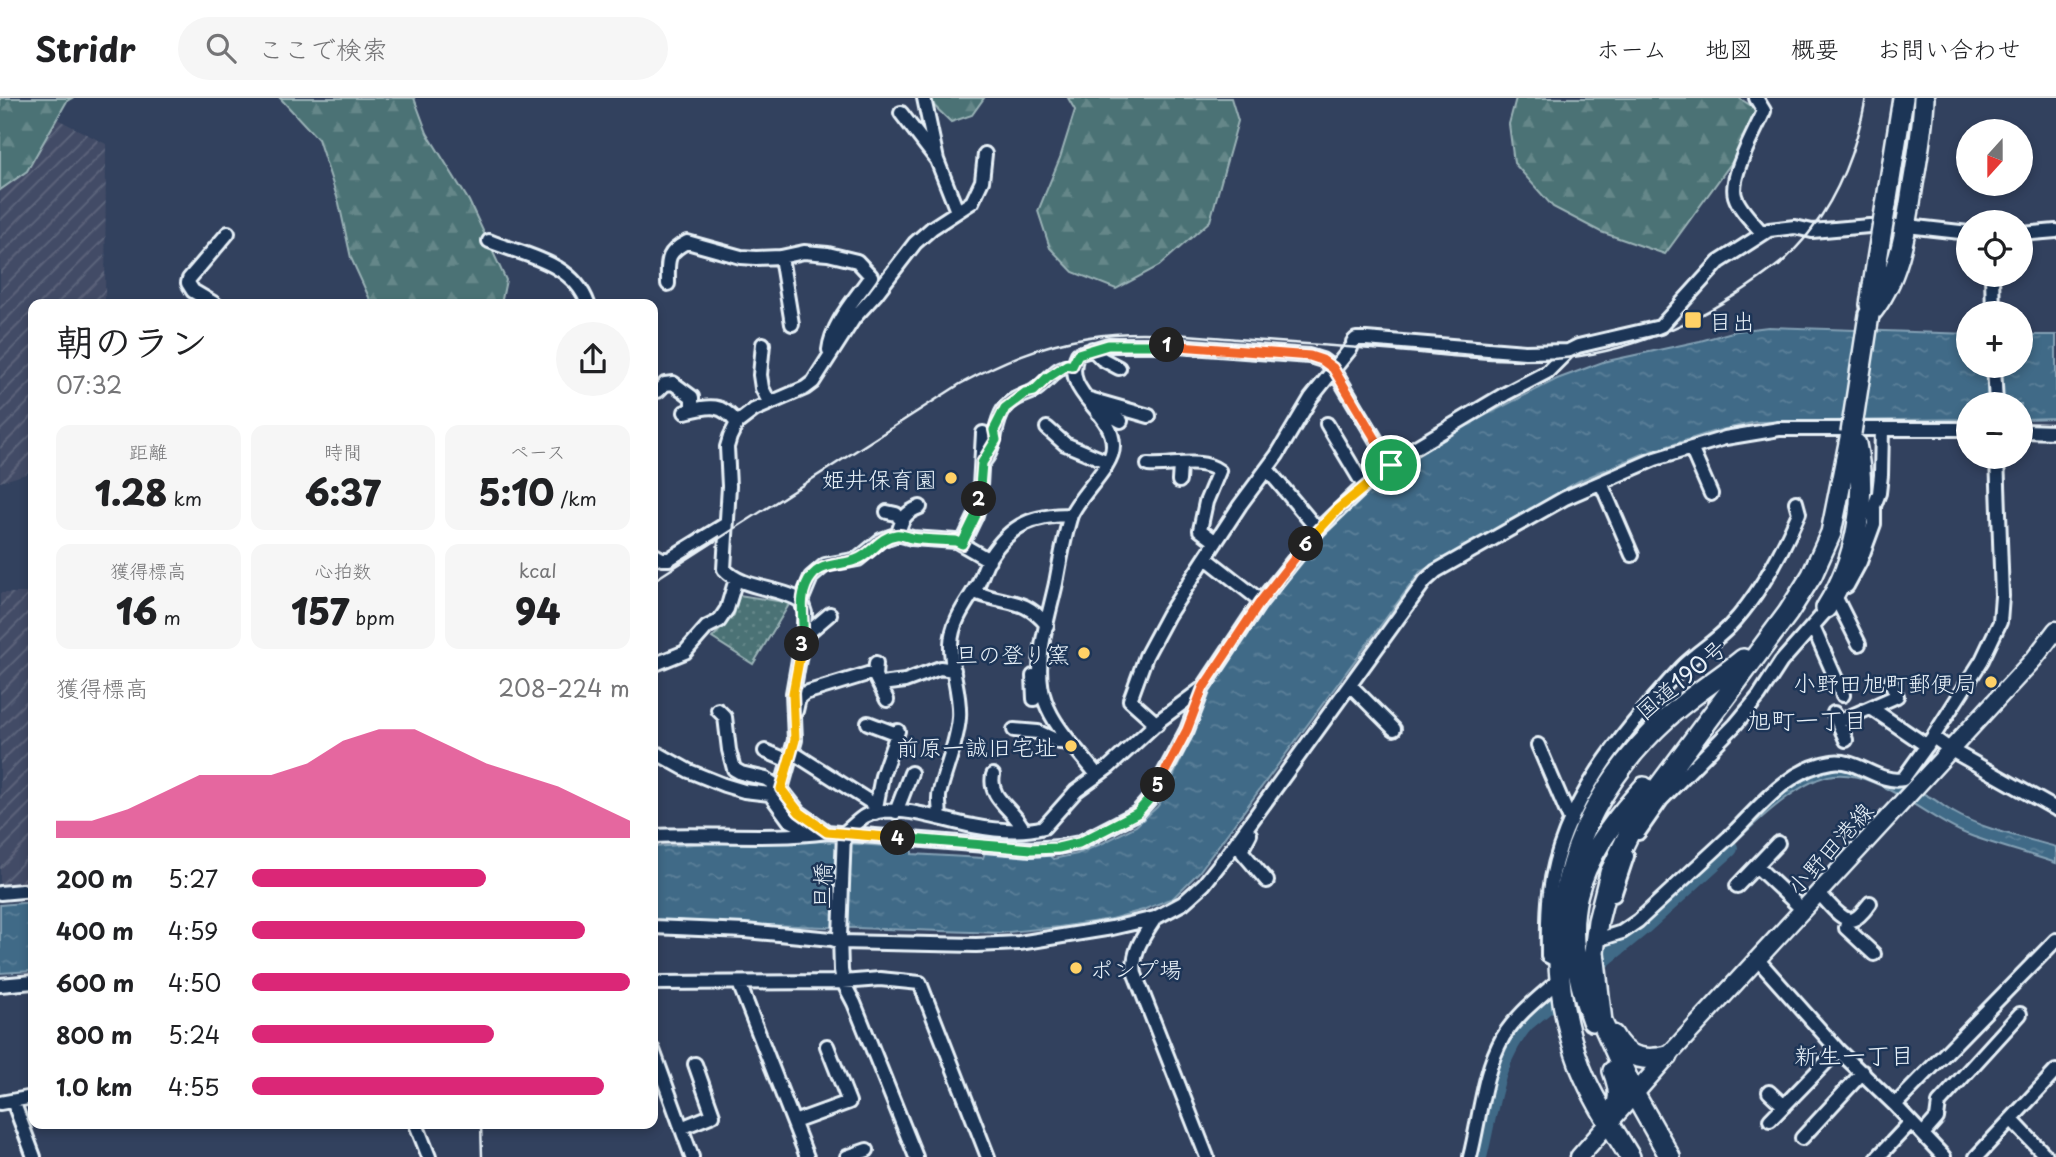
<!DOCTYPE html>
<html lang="ja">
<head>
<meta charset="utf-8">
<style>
	body { margin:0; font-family:"Playpen Sans","Klee One",sans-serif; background:#f6f6f6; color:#202124; height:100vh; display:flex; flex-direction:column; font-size:26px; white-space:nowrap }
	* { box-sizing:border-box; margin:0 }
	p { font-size:23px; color:#757577 }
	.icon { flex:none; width:38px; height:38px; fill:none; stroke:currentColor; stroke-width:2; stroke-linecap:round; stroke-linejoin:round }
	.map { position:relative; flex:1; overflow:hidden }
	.details { position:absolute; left:28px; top:201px; width:630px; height:830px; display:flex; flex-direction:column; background:#fff; border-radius:14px; box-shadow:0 4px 10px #0003 }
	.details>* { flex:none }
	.needle { width:46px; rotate:201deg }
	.tools { position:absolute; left:1956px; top:21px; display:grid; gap:14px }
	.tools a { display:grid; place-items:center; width:77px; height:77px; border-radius:50%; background:#fff; box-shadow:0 4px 10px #0003; font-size:35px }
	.pin { position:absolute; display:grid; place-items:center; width:60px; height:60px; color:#fff; margin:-30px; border:4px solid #fff; border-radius:50%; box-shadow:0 2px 7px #0007 }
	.km { position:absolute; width:35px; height:35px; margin:-18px; border-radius:50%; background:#222; color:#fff; font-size:19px; line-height:35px; text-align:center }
	.round { display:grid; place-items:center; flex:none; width:74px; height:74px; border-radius:37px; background:#f6f6f6 }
	.headline { display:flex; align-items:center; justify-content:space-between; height:119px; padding:0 28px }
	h1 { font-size:38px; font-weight:800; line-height:52px }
	.metrics { display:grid; grid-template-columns:repeat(3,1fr); gap:10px; height:119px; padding:7px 28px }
	.metrics div { display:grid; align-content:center; border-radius:14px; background:#f6f6f6; text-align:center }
	.metrics b { font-size:35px; font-weight:800 }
	.metrics small { font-size:19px; font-weight:400 }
	.metrics p { font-size:19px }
	.chart { height:196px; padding:14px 28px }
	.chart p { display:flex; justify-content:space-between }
	.chart svg { width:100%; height:126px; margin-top:7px; fill:#db2777; opacity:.7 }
	ul { padding:0 28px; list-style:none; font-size:23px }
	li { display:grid; grid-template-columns:112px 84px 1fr; align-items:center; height:52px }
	li i { height:18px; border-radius:9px; background:#db2777 }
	header { display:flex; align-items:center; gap:42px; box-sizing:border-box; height:98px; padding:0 35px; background:#fff; border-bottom:2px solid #e0e0e0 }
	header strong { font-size:33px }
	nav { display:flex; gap:38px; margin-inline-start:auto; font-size:24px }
	.search { width:490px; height:63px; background:#f6f6f6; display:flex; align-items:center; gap:18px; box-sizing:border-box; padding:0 24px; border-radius:38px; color:#757577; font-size:26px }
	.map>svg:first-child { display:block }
	.industrial { fill:url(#industrial-furrows) }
	.grass { fill:url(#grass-dots); stroke:#9ab2b6; stroke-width:2 }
	.forest { fill:url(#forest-firs); stroke:#9ab2b6; stroke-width:2 }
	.water { fill:url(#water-ripples); stroke:#83a0b4; stroke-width:2 }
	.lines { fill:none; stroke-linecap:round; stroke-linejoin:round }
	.river { stroke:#406a87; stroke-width:18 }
	.minor-casing { stroke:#e8f1f8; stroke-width:18 }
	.major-casing { stroke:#e8f1f8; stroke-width:21 }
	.highway-casing { stroke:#e8f1f8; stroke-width:24 }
	.minor { stroke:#1d3557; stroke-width:12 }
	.major { stroke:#1d3557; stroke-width:16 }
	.highway { stroke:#1d3557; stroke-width:19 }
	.rail { stroke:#e8f1f8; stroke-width:2.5 }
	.highway-bridge-casing { stroke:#e8f1f8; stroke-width:24; stroke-linecap:butt }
	.highway-bridge { stroke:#1d3557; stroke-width:19 }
	.split-1-casing { stroke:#fff; stroke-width:14 }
	.split-2-casing { stroke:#fff; stroke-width:14 }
	.split-3-casing { stroke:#fff; stroke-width:14 }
	.split-4-casing { stroke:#fff; stroke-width:14 }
	.split-5-casing { stroke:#fff; stroke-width:14 }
	.split-6-casing { stroke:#fff; stroke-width:14 }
	.split-7-casing { stroke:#fff; stroke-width:14 }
	.split-1 { stroke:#f0652b; stroke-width:9 }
	.split-2 { stroke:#22a559; stroke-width:9 }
	.split-3 { stroke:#22a559; stroke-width:9 }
	.split-4 { stroke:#f5b400; stroke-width:9 }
	.split-5 { stroke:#22a559; stroke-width:9 }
	.split-6 { stroke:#f0652b; stroke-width:9 }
	.split-7 { stroke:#f5b400; stroke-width:9 }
	.poi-dot { fill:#ffd166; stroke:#1d3557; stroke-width:2.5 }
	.labels { text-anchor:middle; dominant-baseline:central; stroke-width:5; stroke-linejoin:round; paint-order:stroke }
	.poi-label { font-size:23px; fill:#e8f1f8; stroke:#1d3557; text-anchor:end }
	.street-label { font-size:23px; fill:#e8f1f8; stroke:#1d3557 }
	.neighbourhood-label { font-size:24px; fill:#e8f1f8; stroke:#1d3557 }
</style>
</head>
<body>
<header>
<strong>Stridr</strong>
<div class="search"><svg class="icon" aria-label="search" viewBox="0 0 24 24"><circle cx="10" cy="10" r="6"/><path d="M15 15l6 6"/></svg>ここで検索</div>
<nav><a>ホーム</a><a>地図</a><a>概要</a><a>お問い合わせ</a></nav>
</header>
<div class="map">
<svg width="2056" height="1059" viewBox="0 0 2056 1059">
	<defs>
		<pattern id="industrial-furrows" width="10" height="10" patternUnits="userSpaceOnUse" patternTransform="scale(1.75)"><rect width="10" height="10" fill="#434c66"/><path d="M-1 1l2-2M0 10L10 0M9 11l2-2" fill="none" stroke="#5e667d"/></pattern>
		<pattern id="grass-dots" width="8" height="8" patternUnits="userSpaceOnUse" patternTransform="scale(1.75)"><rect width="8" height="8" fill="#4b7275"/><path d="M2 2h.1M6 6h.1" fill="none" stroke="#658789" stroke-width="1.8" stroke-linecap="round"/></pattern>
		<pattern id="forest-firs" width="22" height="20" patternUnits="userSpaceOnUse" patternTransform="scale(1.75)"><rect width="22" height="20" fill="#4b7275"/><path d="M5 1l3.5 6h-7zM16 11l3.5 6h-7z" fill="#658789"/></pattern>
		<pattern id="water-ripples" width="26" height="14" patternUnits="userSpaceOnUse" patternTransform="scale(1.75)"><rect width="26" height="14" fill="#406a87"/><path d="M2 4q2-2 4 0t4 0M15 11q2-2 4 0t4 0" fill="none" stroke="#5c8099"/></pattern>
	</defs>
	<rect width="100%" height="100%" fill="#32415e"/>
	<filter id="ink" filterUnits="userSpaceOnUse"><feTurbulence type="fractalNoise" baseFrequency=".0143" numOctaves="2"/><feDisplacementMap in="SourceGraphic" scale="14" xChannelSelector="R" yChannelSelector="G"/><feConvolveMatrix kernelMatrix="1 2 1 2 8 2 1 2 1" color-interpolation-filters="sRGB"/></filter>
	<g filter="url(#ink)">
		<path class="industrial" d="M16,0L106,46L105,206H33V369L26,376L0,384V6Z
			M0,495H33V785L0,788Z"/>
		<path class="grass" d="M739,497L790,505L753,566L712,540L734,517Z"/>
		<path class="forest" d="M0,0H72L67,3L27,73L0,92Z
			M280,0H414L427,35L469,103L506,182L501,206H372L351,160L339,105L318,41Z
			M926,0H984L972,17L951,24Z
			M1068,0H1231L1238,23L1210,123L1159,168L1116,191L1073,174L1050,150L1038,113L1060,60L1075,12Z
			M1516,0H1739L1756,11L1748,42L1665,156L1601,134L1553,109L1514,65L1509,26Z"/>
		<path class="water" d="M1768,229L1969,236V268H2021V237H2056V320L2021,321V306H1969V321L1756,324L1712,334L1643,356L1579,383L1420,474L1199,774L1173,800L1143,812L1111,821L1059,829L999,835L653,823V749L776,740L912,750V756L983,760L985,754L1048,756L1053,761L1077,756L1103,745L1136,728L1157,709L1164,699L1193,635L1207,596L1253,525L1314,446L1336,421L1356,403L1433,344L1557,281L1603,264L1700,243L1736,233Z
			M1832,667C1857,668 1908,687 1930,699C1938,703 1945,710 1953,714C1984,732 2022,739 2056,749V765C2027,755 1998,748 1969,737C1927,722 1875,668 1828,678C1790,687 1743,738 1713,764L1786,690L1804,679Z
			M33,804V873L0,875V807Z"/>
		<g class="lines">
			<path class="river" d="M1478,1059C1490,1012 1493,961 1526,924L1643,828L1729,750"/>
			<g class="minor-casing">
				<path id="minor" d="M924,0L937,62L957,113
					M1756,0L1764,13C1756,32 1729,78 1735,98C1739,111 1753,124 1762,135
					M901,15L937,62
					M2021,136L2056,133
					M489,143C526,158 573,164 588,206
					M781,159L792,226
					M1992,177L1993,215
					M668,186C668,163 665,155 687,144L741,159L756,160L781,159L804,154L828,156L857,163L871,178C856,200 832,225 829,252
					M215,206L193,193L188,185L189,181L228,135
					M1353,244L1356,241H1366L1525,254L1568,253
					M763,246L760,277L762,290L769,304
					M1092,251L1102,261L1119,270
					M1994,268L1996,306
					M658,293L665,286L673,285L692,299V312
					M1086,300L1149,318
					M685,314C709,308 721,304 737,325
					M1098,315L1108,316L1121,323
					M1327,326L1364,388
					M1047,330L1065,346L1108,364
					M2021,333L2056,334
					M1691,350L1711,396
					M1997,359L2002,498L2000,524L1982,562L1933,639L1951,652L2056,711
					M982,365C998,349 992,329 1004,311C1011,301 1022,298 1032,294C1046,287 1055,267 1072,268
					M1148,367C1171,369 1201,359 1219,373L1206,404L1200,432L1216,444
					M1267,371L1318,432
					M1179,383L1180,367
					M1601,385L1632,457
					M887,414L896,416L901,422
					M898,436C902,421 904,415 920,409
					M962,446L976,417L979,406L983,335
					M653,456L662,461H669L726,426
					M1206,460L1261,503
					M1847,488L1860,464L1874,426V408L1879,395L1881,377L1882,331
					M976,489L977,495C1008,507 1024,499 1047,527
					M1837,502L1859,546
					M801,503C778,488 743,492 724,471L729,388L727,349L730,339L737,325L754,312L805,290L813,284L854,220L875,197L915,145L932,130L972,104L982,83L985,56
					M1813,529L1843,597
					M803,539L830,516
					M876,565L875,578L887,602
					M653,567L685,554L707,529L719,523L727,511L736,481
					M1033,578L1034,601
					M881,586L905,583L940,570L954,572
					M1350,587L1394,631
					M1871,610L1927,648
					M718,612L725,619L729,652L734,671L741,675L766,681L781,691L799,714L827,734
					M796,613L799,600L805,595L874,574
					M1834,615L1846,642
					M1838,624L1897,598L1891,584
					M868,625L897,636
					M1157,626L1130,602L1146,558L1168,517L1240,407L1277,357L1311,300L1351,250
					M1014,632L1038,634L1060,644L1071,645
					M1538,647L1571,724
					M653,653L689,673L724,687L744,693L770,696L776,687
					M765,653L789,663
					M792,654L875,707
					M993,677C988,701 1014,711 1023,731
					M1097,677C1079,653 1055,631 1045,603C1032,566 1048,522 1056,485C1060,463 1064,439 1071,417C1080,396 1113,369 1113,348C1114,312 1059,295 1078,256L1108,247H1165L1309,258L1322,262L1333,270L1391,367
					M781,691L795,642L793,595L803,539L805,515L801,503L811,479L825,467L858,461L881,442L898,436L912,440L956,443L989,462
					M770,696L789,722L797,726L814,729
					M896,714L911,675
					M875,715L882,678L898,633
					M939,719C941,710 937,702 940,693C946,669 957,645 959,620C961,595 950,571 951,546C952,523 966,506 977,488C982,479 984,468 990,459C1011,426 1034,417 1071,417
					M1638,735L1661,702L1735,627L1759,598L1781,564L1831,507
					M1250,736L1242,751L1243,755L1267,783
					M653,738C711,735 770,742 827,734L1031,751L1058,749L1079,745L1137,715L1152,698L1187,632L1203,590L1261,503L1318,432L1364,388L1411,352L1505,296L1547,274L1568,253L1578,248L1660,229L1719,164L1769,132L1795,129L1812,133L1869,128H1907L1969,135
					M1756,768L1803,812
					M1737,788L1778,745
					M0,795L33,792
					M1819,795C1826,802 1843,826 1854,821C1860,819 1866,810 1870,805
					M1614,797L1627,758
					M1155,820C1144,838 1131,853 1135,876L1207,1059
					M1848,821L1846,830L1874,856
					M653,829L745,833L832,841L840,844L976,847L1019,845L1112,830L1155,820L1183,805L1204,786L1227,757L1425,483L1436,473L1565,400L1655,361L1725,340L1779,331H1969
					M1603,840L1622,834L1638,823C1668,795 1699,767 1729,739C1758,711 1788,670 1832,664C1857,660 1878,686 1903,681L1933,639
					M1758,862L1838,952L1895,1007L1944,1059
					M1558,863L1548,858C1548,837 1547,815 1550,794C1560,707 1625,631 1682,569C1697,554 1716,543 1730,528C1760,496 1782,454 1799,415L1796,404
					M653,885L843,884L880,881L920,885L988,1059
					M739,885L807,1059
					M0,887L33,884
					M653,952L692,1059
					M1769,994L1784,1008
					M13,1003L34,1059
					M0,1005L33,999
					M1895,1007L2056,842
					M2011,1021L2047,1059
					M1770,1022L1838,952
					M794,1024L849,1004L827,948
					M416,1026L429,1059
					M681,1030L713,1017L695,966
					M1923,1036L1937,1020L1939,1005L2020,916
					M1802,1040L1863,974
					M847,1059L867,1052
					M916,1059L854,905L843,884L841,872L840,838L844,735C851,730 858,722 865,718C897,703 942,723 973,728C994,732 1022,735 1044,729L1076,693L1109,669L1160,622L1203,590
					M1470,1059C1480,1020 1483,974 1503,939C1517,916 1540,899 1560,881
					M1878,1059L1911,1024
					M1976,1059L2056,973"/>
			</g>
			<g class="major-casing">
				<path id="major" d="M1579,1059L1668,958L2034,561L2056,532"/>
			</g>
			<g class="highway-casing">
				<path id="highway" d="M1886,107L1903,0
					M1870,207L1880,143
					M1869,217C1900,181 1906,131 1913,86C1918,57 1923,29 1924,0
					M1826,510C1856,463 1868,401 1856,346
					M1592,923C1556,819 1572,769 1644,689
					M1613,937C1625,960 1644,964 1668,958
					M1610,1023C1620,1004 1621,994 1613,973
					M1630,1059C1613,1031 1593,1001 1581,971C1532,841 1566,712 1668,619C1691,597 1719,581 1743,561
					M1670,1059L1635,997L1602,924L1594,854L1598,823L1610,775L1639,715L1788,515L1812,477L1831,435L1851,335"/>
			</g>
			<use href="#minor" class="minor"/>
			<use href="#major" class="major"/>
			<use href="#highway" class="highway"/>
			<path class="rail" d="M1779,168C1790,156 1803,144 1812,131C1841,93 1857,47 1866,0
				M653,483L960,286C1001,264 1042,246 1089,239C1137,231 1188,237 1237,241C1298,245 1360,250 1421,255C1474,260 1528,266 1580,258C1656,246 1724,210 1784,162
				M481,1026L482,1059"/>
			<g class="highway-bridge-casing">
				<path id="highway-bridge" d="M1880,143L1886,107
					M1851,335L1869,217"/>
			</g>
			<use href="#highway-bridge" class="highway-bridge"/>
		</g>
	</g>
	<g class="lines" filter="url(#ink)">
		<g class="split-1-casing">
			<path id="split-1" d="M1167,247L1310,258L1322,262L1333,270L1391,367"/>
		</g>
		<g class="split-2-casing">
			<path id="split-2" d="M979,401L982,365L996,342L994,332L1005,310L1025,295L1034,293L1047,280L1067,267L1072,268L1078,256L1108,247H1167"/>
		</g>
		<g class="split-3-casing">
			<path id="split-3" d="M802,546C806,526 798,506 806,488C817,461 840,470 860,460C874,453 880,439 896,437C901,436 907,439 912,440C926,442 941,442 956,443L962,446L976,417L979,401"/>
		</g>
		<g class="split-4-casing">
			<path id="split-4" d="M802,546L793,595L795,642L781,691L799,714L827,734L898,740"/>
		</g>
		<g class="split-5-casing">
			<path id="split-5" d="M898,740L1031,751L1058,750L1079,745L1137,715L1152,698L1158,687"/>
		</g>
		<g class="split-6-casing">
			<path id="split-6" d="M1158,687L1187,632L1203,590L1261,503L1306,446"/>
		</g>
		<g class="split-7-casing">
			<path id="split-7" d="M1306,446L1338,411L1391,367"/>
		</g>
		<use href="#split-1" class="split-1"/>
		<use href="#split-2" class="split-2"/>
		<use href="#split-3" class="split-3"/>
		<use href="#split-4" class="split-4"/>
		<use href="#split-5" class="split-5"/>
		<use href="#split-6" class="split-6"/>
		<use href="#split-7" class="split-7"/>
	</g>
	<g class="poi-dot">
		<rect x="1684" y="213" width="18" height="18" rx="3.5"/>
		<circle cx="951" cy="380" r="7"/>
		<circle cx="1084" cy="555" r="7"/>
		<circle cx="1991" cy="584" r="7"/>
		<circle cx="1071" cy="648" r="7"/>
		<circle cx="1076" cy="870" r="7"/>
	</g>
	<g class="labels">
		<g class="poi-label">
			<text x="1709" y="222" text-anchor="start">目出</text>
			<text x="937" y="380">姫井保育園</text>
			<text x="1070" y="555">旦の登り窯</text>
			<text x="1977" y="584">小野田旭町郵便局</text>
			<text x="1057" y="648">前原一誠旧宅址</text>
			<text x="1090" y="870" text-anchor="start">ポンプ場</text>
		</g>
		<g class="street-label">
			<text transform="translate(1680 581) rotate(-40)">国道190号</text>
			<text transform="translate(1829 750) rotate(-48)">小野田港線</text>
			<text transform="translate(821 788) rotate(-88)">旦橋</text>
		</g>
		<g class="neighbourhood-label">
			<text x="1807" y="621">旭町一丁目</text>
			<text x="1854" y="956">新生一丁目</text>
		</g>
	</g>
</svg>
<div class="tools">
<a><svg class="needle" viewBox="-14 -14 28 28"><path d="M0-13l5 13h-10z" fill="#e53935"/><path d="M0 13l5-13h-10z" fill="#757577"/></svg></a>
<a><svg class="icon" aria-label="locate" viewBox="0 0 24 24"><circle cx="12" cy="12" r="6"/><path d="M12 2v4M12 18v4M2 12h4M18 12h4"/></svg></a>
<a>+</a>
<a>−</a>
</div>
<div class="pin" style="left:1391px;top:367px;background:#1e9e55"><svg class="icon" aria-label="arrive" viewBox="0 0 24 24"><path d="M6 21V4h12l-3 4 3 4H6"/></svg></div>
<b class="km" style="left:1167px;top:247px">1</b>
<b class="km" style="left:979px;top:401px">2</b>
<b class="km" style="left:802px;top:546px">3</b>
<b class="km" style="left:898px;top:740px">4</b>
<b class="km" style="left:1158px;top:687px">5</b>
<b class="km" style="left:1306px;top:446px">6</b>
<section class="details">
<div class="headline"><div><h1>朝のラン</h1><p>07:32</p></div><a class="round"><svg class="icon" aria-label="share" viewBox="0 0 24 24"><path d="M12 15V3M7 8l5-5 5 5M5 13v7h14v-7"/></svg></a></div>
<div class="metrics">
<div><p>距離</p><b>1.28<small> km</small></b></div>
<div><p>時間</p><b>6:37</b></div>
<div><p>ペース</p><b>5:10<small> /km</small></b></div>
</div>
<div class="metrics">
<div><p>獲得標高</p><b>16<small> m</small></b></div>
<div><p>心拍数</p><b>157<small> bpm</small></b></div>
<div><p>kcal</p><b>94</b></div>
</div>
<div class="chart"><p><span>獲得標高</span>208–224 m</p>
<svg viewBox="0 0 160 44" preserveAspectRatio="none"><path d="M0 44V38L10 38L20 34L30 28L40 22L50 22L60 22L70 18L80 10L90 6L100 6L110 12L120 18L130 22L140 26L150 32L160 38V44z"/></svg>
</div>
<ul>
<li><b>200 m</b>5:27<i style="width:62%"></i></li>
<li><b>400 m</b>4:59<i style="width:88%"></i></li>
<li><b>600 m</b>4:50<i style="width:100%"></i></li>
<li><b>800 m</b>5:24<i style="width:64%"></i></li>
<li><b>1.0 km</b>4:55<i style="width:93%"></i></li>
</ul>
</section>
</div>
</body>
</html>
